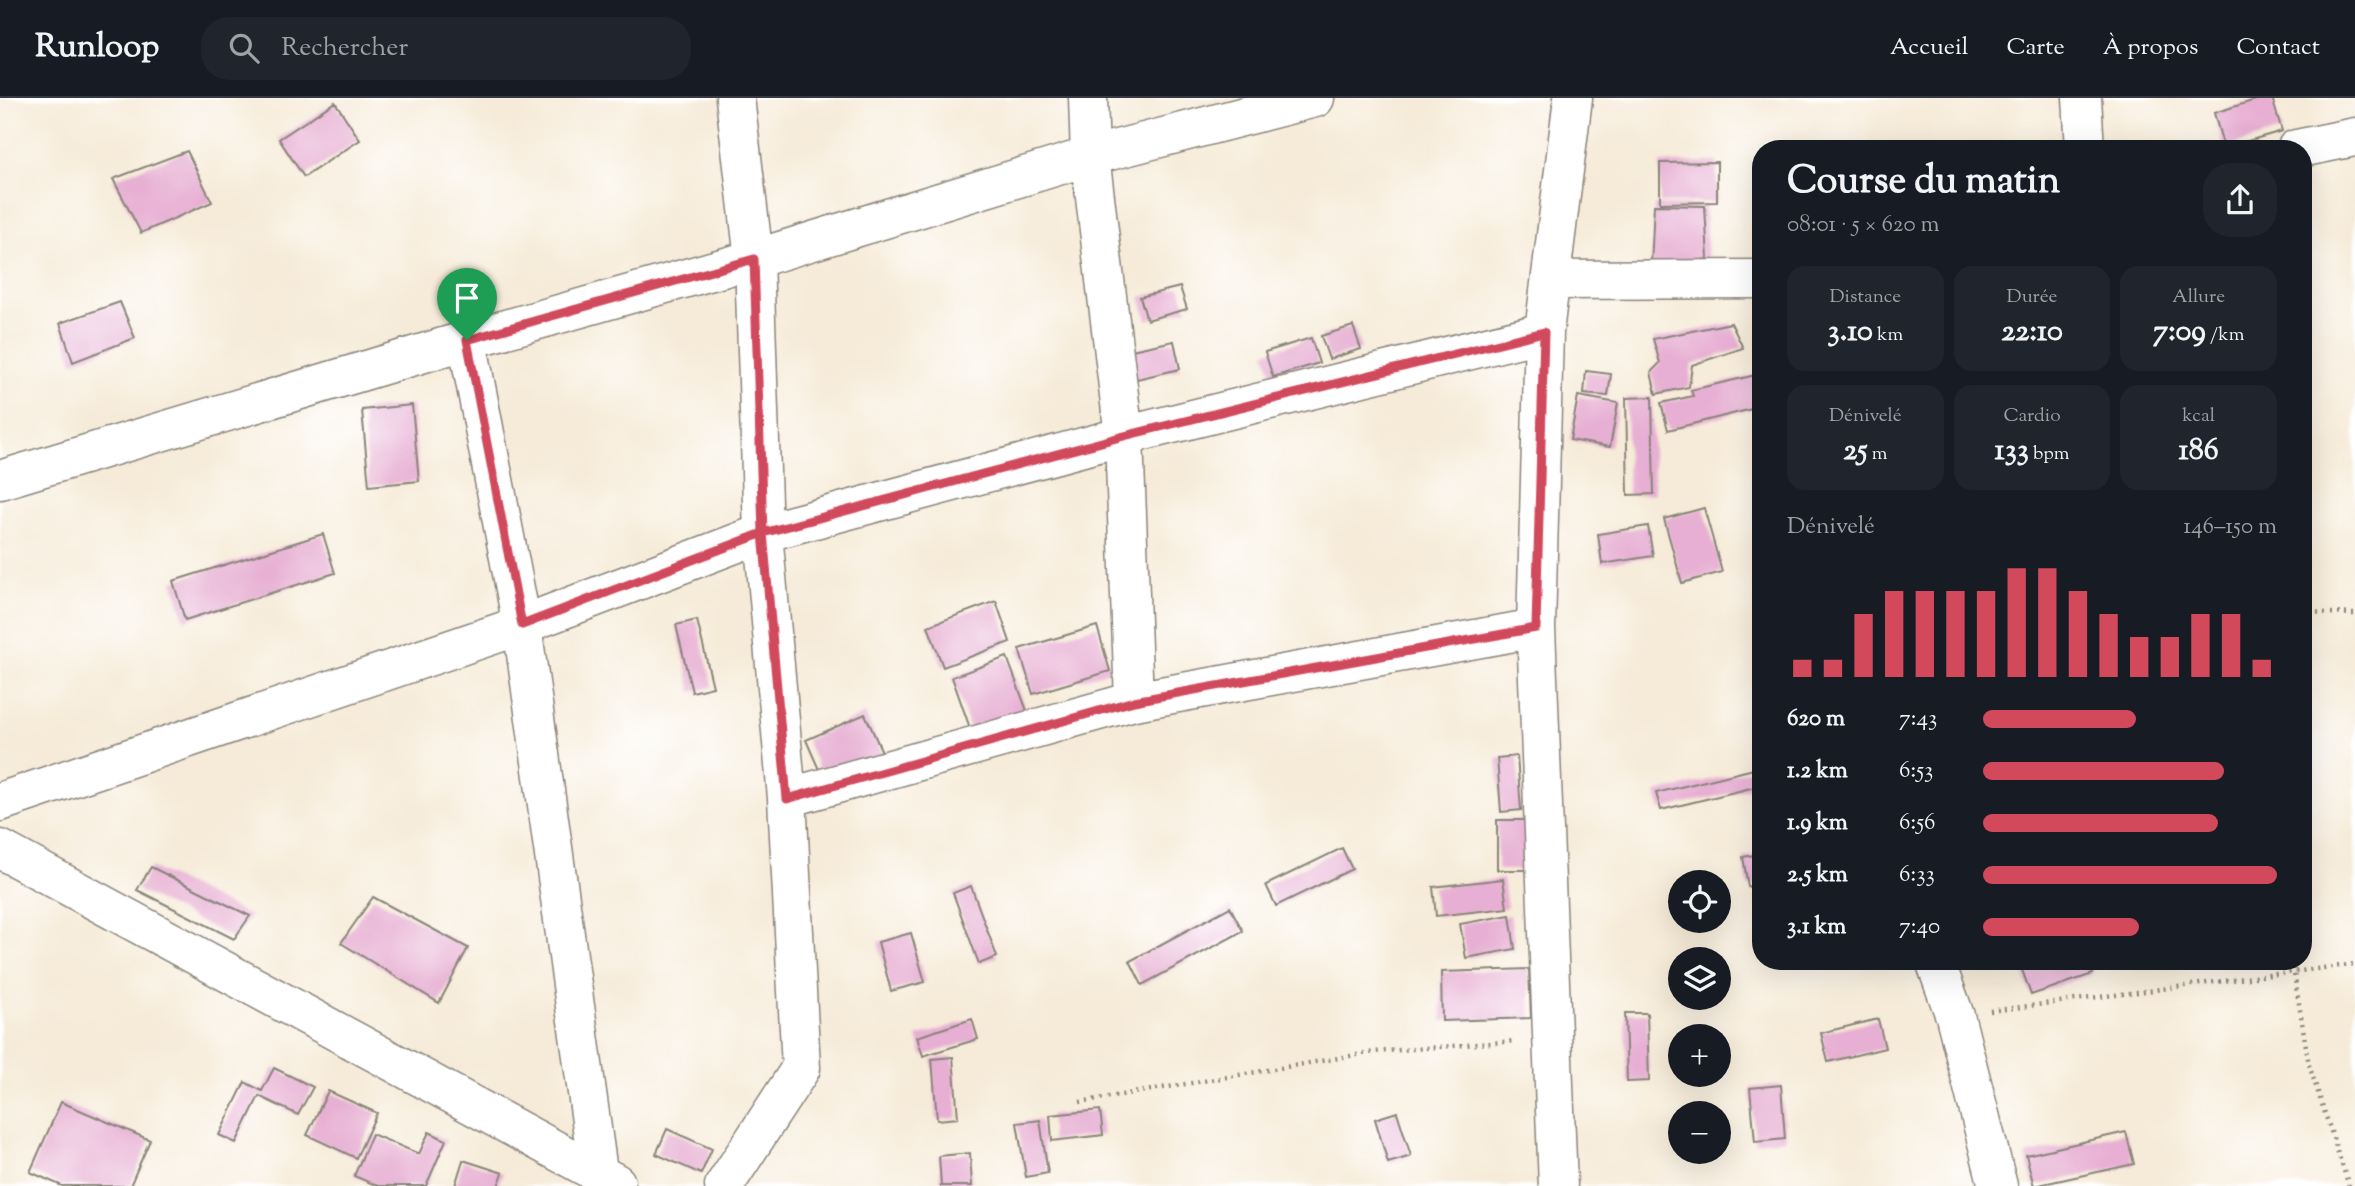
<!DOCTYPE html>
<html lang="fr">
<head>
<meta charset="utf-8">
<style>
	body { margin:0; font-family:"Sorts Mill Goudy",serif; background:#20242c; color:#f1f3f6; height:100vh; display:flex; flex-direction:column; font-size:26px; white-space:nowrap }
	* { box-sizing:border-box; margin:0 }
	p { font-size:23px; color:#9ea1a6 }
	.icon { flex:none; width:38px; height:38px; fill:none; stroke:currentColor; stroke-width:2; stroke-linecap:round; stroke-linejoin:round }
	.map { position:relative; flex:1; overflow:hidden }
	.panel { position:absolute; left:1752px; top:42px; width:560px; height:830px; display:flex; flex-direction:column; background:#171b24; border-radius:28px; box-shadow:0 7px 28px #0002 }
	.panel>* { flex:none }
	.controls { position:absolute; left:1668px; top:772px; display:grid; gap:14px }
	.controls a { display:grid; place-items:center; width:63px; height:63px; border-radius:50%; background:#171b24; box-shadow:0 7px 28px #0002; font-size:35px }
	.pin { position:absolute; display:grid; place-items:center; width:60px; height:60px; color:#fff; margin:-72px -30px; border-radius:50% 50% 50% 0; rotate:-45deg; box-shadow:0 0 7px #0007 }
	.pin .icon { rotate:45deg }
	.round { display:grid; place-items:center; flex:none; width:74px; height:74px; border-radius:28px; background:#20242c }
	.headline { display:flex; align-items:center; justify-content:space-between; height:119px; padding:0 35px }
	h1 { font-size:38px; font-weight:700; line-height:52px }
	.figures { display:grid; grid-template-columns:repeat(3,1fr); gap:10px; height:119px; padding:7px 35px }
	.figures div { display:grid; align-content:center; border-radius:18px; background:#20242c; text-align:center }
	.figures b { font-size:30px; font-weight:700 }
	.figures small { font-size:19px; font-weight:400 }
	.figures p { font-size:19px }
	.chart { height:196px; padding:14px 35px }
	.chart p { display:flex; justify-content:space-between }
	.chart svg { width:100%; height:126px; margin-top:7px; stroke:#d1495b; stroke-width:6 }
	ul { padding:0 35px; list-style:none; font-size:23px }
	li { display:grid; grid-template-columns:112px 84px 1fr; align-items:center; height:52px }
	li i { height:18px; border-radius:9px; background:#d1495b }
	header { display:flex; align-items:center; gap:42px; box-sizing:border-box; height:98px; padding:0 35px; background:#171b24; border-bottom:2px solid #363941 }
	header strong { font-size:33px }
	nav { display:flex; gap:38px; margin-inline-start:auto; font-size:24px }
	.search { width:490px; height:63px; background:#20242c; display:flex; align-items:center; gap:18px; box-sizing:border-box; padding:0 24px; border-radius:28px; color:#9ea1a6; font-size:26px }
	.map>svg:first-child { display:block }
	.building { fill:#e7afd3 }
	.lines { fill:none; stroke-linecap:round; stroke-linejoin:round }
	.minor-casing { stroke:#89847a; stroke-width:41 }
	.path { stroke:#89847a; stroke-width:4.5; stroke-dasharray:2 5; stroke-linecap:butt }
	.minor { stroke:#fff; stroke-width:38 }
	.route-casing { stroke:#fff; stroke-width:14 }
	.route { stroke:#d1495b; stroke-width:9 }
</style>
</head>
<body>
<header>
<strong>Runloop</strong>
<div class="search"><svg class="icon" aria-label="search" viewBox="0 0 24 24"><circle cx="10" cy="10" r="6"/><path d="M15 15l6 6"/></svg>Rechercher</div>
<nav><a>Accueil</a><a>Carte</a><a>À propos</a><a>Contact</a></nav>
</header>
<div class="map">
<svg width="2355" height="1088" viewBox="0 0 2355 1088">
	<rect width="100%" height="100%" fill="#fff"/>
	<filter id="ink" filterUnits="userSpaceOnUse"><feTurbulence type="fractalNoise" baseFrequency=".0143" numOctaves="2"/><feDisplacementMap in="SourceGraphic" scale="14" xChannelSelector="R" yChannelSelector="G"/><feConvolveMatrix kernelMatrix="1 2 1 2 8 2 1 2 1" color-interpolation-filters="sRGB"/></filter>
	<filter id="wash" filterUnits="userSpaceOnUse"><feTurbulence type="fractalNoise" baseFrequency=".00686" numOctaves="4" result="noise"/><feDisplacementMap in="SourceGraphic" scale="28" xChannelSelector="R" yChannelSelector="G"/><feGaussianBlur stdDeviation="1.57" result="paint"/><feColorMatrix in="noise" values="0 0 0 0 0 0 0 0 0 0 0 0 0 0 0 0 0 1.4 0 .05"/><feComposite in="paint" operator="in"/></filter>
	<g filter="url(#wash)">
		<rect width="100%" height="100%" fill="#f6ebd8"/>
		<g id="blocks">
			<path class="building" d="M2262,0H2272L2282,33L2224,50L2214,15Z
				M335,4L360,42L304,79L279,41Z
				M187,53L212,104L141,135L113,81Z
				M1717,64V104L1660,105V65Z
				M1654,107L1705,108L1708,161L1651,169Z
				M1180,189L1187,211L1147,222L1140,199Z
				M120,204L135,240L73,264L60,225Z
				M1731,225L1743,250L1692,267L1689,289L1656,296L1651,274L1660,265L1653,241Z
				M1353,228L1361,251L1329,261L1321,238Z
				M1311,240L1319,265L1273,279L1265,254Z
				M1174,243L1180,271L1128,283L1122,254Z
				M1586,273L1611,276L1608,298L1584,296Z
				M1760,276V309L1668,332L1661,305L1693,298L1691,292Z
				M1578,298L1618,305L1610,349L1570,342Z
				M1652,299L1654,396L1628,397L1626,300Z
				M412,307L419,383L369,388L362,312Z
				M1704,410L1722,474L1682,485L1664,421Z
				M1648,428L1653,458L1602,466L1598,436Z
				M323,436L335,475L185,522L173,483Z
				M996,503L1010,544L943,569L928,528Z
				M697,522L713,589L692,594L676,527Z
				M1097,528L1110,573L1033,596L1019,551Z
				M1007,559L1027,613L971,633L952,579Z
				M865,616L883,656L824,683L806,642Z
				M1517,658L1521,712L1501,714L1497,660Z
				M1754,671L1759,688L1661,712L1656,695Z
				M1497,722H1530V772H1497Z
				M1342,750L1352,771L1276,808L1266,787Z
				M1760,756V787L1748,789L1743,759Z
				M151,769L250,818L234,841L137,792Z
				M1503,781L1507,810L1436,818L1433,789Z
				M971,788L997,859L979,866L953,795Z
				M373,799L468,850L439,905L341,845Z
				M1230,809L1243,833L1142,887L1130,863Z
				M1510,817L1515,851L1466,860L1460,826Z
				M911,835L925,884L891,893L878,844Z
				M2029,863H2088L2093,876L2031,897L2020,866Z
				M1529,871L1531,920L1442,923L1441,874Z
				M1625,915H1647L1649,983L1627,984Z
				M972,921L978,941L923,958L917,939Z
				M1878,921L1885,950L1828,964L1821,935Z
				M953,959L958,1020L937,1022L932,961Z
				M274,970L313,989L298,1017L259,998L236,1045L219,1037L245,984L262,993Z
				M1781,987L1785,1041L1755,1044L1750,990Z
				M328,993L377,1015L356,1060L307,1037Z
				M61,1004L150,1042L130,1088H62L30,1074Z
				M1100,1012L1103,1037L1052,1043L1050,1017Z
				M1397,1014L1411,1058L1388,1065L1375,1021Z
				M1040,1022L1048,1075L1026,1079L1017,1025Z
				M667,1031L712,1051L701,1076L656,1056Z
				M429,1034L446,1042L426,1088H378L354,1078L372,1036L419,1056Z
				M2126,1034L2134,1066L2034,1088L2026,1057Z
				M970,1055L972,1088H941L939,1058Z
				M463,1062L503,1075L498,1088H455Z"/>
		</g>
	</g>
	<g filter="url(#ink)">
		<use href="#blocks" fill-opacity="0" stroke="#89847a" stroke-width="2"/>
		<g class="lines">
			<g class="minor-casing">
				<path id="minor" d="M1088,0L1090,58L1124,338L1134,603
					M2082,0L2085,51
					M2296,51L2355,39
					M1551,182L1760,181
					M467,242L522,527L600,1088
					M0,382L467,242L754,161L1090,58L1315,0
					M787,700L1134,603L1536,530
					M0,704L522,527L763,435L1124,338L1544,234
					M0,751L616,1085
					M1935,863L1955,918L1998,1088
					M724,1088L801,970L787,700L763,435L754,161L735,0
					M1558,1088L1536,530L1544,234L1573,0"/>
			</g>
			<path class="path" d="M2303,514L2355,516
				M2292,863L2309,967L2349,1088
				M1990,913L2355,866
				M1080,1004L1374,954L1516,943"/>
			<use href="#minor" class="minor"/>
		</g>
	</g>
	<g class="lines" filter="url(#ink)">
		<g class="route-casing">
			<path id="route" d="M467,242L522,527L763,435L787,701L1134,603L1536,530L1544,234L1124,338L763,435L754,161L467,242"/>
		</g>
		<use href="#route" class="route"/>
	</g>
</svg>
<div class="controls">
<a><svg class="icon" aria-label="locate" viewBox="0 0 24 24"><circle cx="12" cy="12" r="6"/><path d="M12 2v4M12 18v4M2 12h4M18 12h4"/></svg></a>
<a><svg class="icon" aria-label="layers" viewBox="0 0 24 24"><path d="M12 4l9 5-9 5-9-5zM3 14l9 5 9-5"/></svg></a>
<a>+</a>
<a>−</a>
</div>
<div class="pin" style="left:467px;top:242px;background:#1e9e55"><svg class="icon" aria-label="arrive" viewBox="0 0 24 24"><path d="M6 21V4h12l-3 4 3 4H6"/></svg></div>
<section class="panel">
<div class="headline"><div><h1>Course du matin</h1><p>08:01 · 5 × 620 m</p></div><a class="round"><svg class="icon" aria-label="share" viewBox="0 0 24 24"><path d="M12 15V3M7 8l5-5 5 5M5 13v7h14v-7"/></svg></a></div>
<div class="figures">
<div><p>Distance</p><b>3.10<small> km</small></b></div>
<div><p>Durée</p><b>22:10</b></div>
<div><p>Allure</p><b>7:09<small> /km</small></b></div>
</div>
<div class="figures">
<div><p>Dénivelé</p><b>25<small> m</small></b></div>
<div><p>Cardio</p><b>133<small> bpm</small></b></div>
<div><p>kcal</p><b>186</b></div>
</div>
<div class="chart"><p><span>Dénivelé</span>146–150 m</p>
<svg viewBox="0 0 160 44" preserveAspectRatio="none"><path d="M5 44V38M15 44V38M25 44V22M35 44V14M45 44V14M55 44V14M65 44V14M75 44V6M85 44V6M95 44V14M105 44V22M115 44V30M125 44V30M135 44V22M145 44V22M155 44V38"/></svg>
</div>
<ul>
<li><b>620 m</b>7:43<i style="width:52%"></i></li>
<li><b>1.2 km</b>6:53<i style="width:82%"></i></li>
<li><b>1.9 km</b>6:56<i style="width:80%"></i></li>
<li><b>2.5 km</b>6:33<i style="width:100%"></i></li>
<li><b>3.1 km</b>7:40<i style="width:53%"></i></li>
</ul>
</section>
</div>
</body>
</html>
